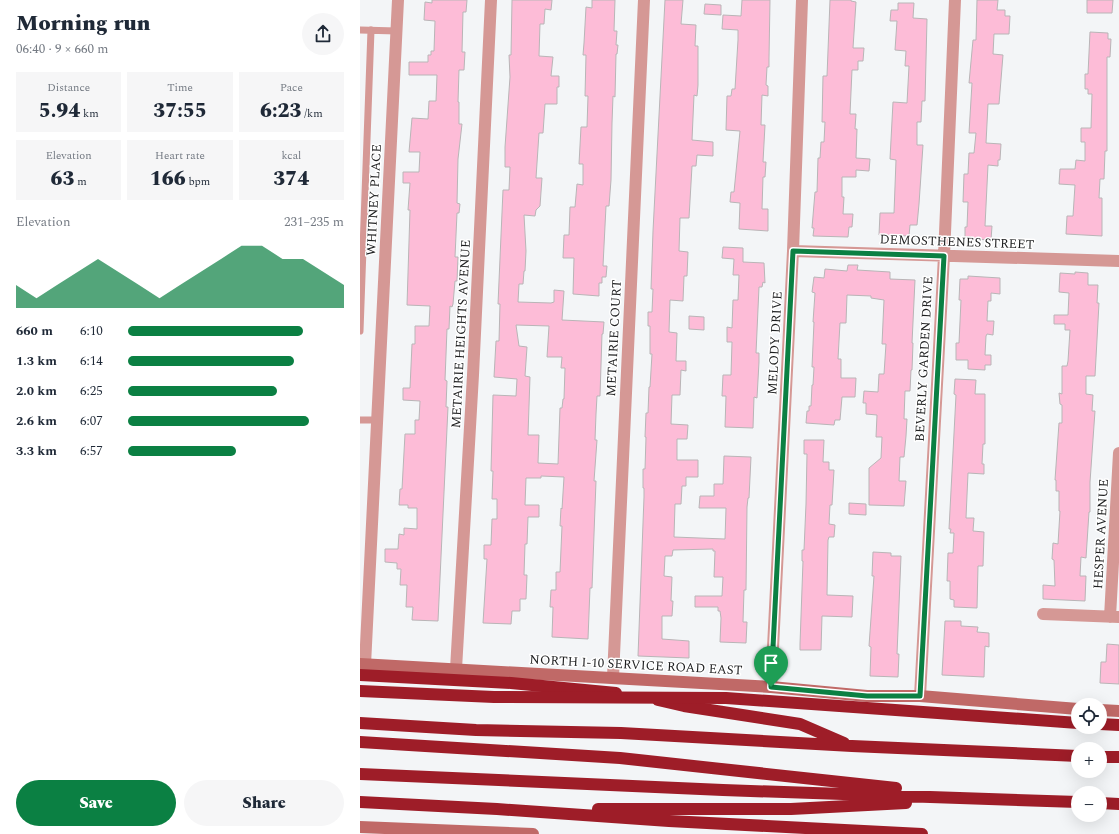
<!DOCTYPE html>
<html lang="en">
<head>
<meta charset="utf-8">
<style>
	body { margin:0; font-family:Spectral,serif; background:#f6f6f7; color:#1f2937; height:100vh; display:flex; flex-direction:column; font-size:15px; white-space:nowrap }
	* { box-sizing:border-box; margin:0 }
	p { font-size:13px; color:#747a83 }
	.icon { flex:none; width:22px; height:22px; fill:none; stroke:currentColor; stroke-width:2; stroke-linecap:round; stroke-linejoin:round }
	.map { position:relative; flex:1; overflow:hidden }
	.sheet { display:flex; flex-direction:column; background:#fff; width:360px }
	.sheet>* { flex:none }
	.buttons { position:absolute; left:711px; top:698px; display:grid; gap:8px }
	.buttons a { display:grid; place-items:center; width:36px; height:36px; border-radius:50%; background:#fff; box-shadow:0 4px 16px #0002; font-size:20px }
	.pin { position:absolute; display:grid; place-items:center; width:34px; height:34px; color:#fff; margin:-41px -17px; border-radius:50% 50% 50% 0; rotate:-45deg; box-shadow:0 0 4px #0007 }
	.pin .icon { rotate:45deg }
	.round { display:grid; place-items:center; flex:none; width:42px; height:42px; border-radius:21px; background:#f6f6f7 }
	.summary { display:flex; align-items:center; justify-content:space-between; height:68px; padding:0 16px }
	h1 { font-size:22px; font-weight:800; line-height:30px }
	.figures { display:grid; grid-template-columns:repeat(3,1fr); gap:6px; height:68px; padding:4px 16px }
	.figures div { display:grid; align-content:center; border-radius:0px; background:#f6f6f7; text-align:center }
	.figures b { font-size:20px; font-weight:800 }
	.figures small { font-size:11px; font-weight:400 }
	.figures p { font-size:11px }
	.chart { height:112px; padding:8px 16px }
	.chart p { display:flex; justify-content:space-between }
	.chart svg { width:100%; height:72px; margin-top:4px; fill:#0b8043; opacity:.7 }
	.primary-button { display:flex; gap:8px; margin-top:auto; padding:8px 16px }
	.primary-button a { flex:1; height:46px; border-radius:24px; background:#0b8043; color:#fff; font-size:16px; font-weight:800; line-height:46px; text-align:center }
	.primary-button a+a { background:#f6f6f7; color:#1f2937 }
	ul { padding:0 16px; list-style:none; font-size:13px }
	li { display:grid; grid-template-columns:64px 48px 1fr; align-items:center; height:30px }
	li i { height:10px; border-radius:5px; background:#0b8043 }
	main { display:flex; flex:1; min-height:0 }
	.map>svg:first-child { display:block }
	.building { fill:#fdbcd7; stroke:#b9b5b7; fill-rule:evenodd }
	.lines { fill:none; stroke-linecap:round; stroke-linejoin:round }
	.lane { stroke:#d59895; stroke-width:7 }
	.street { stroke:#d59895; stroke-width:12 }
	.secondary { stroke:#c06967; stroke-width:12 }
	.highway { stroke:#9e1d28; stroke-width:12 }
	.highway-bridge { stroke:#9e1d28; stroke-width:12 }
	.route-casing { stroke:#fff; stroke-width:8 }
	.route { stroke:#0b8043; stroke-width:5 }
	.labels { text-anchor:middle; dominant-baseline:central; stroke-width:3; stroke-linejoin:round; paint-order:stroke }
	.street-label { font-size:13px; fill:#1d1e1f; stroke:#fff }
</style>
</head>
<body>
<main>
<section class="sheet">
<div class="summary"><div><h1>Morning run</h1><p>06:40 · 9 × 660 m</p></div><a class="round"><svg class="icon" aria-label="share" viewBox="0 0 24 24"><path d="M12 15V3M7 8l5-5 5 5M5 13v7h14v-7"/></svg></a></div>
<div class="figures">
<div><p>Distance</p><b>5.94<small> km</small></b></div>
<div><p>Time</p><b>37:55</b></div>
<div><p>Pace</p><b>6:23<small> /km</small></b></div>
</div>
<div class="figures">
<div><p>Elevation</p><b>63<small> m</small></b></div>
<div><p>Heart rate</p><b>166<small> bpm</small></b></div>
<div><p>kcal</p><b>374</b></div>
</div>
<div class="chart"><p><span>Elevation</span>231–235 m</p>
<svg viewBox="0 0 160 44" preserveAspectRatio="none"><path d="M0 44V30L10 38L20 30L30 22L40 14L50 22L60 30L70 38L80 30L90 22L100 14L110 6L120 6L130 14L140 14L150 22L160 30V44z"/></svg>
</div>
<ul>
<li><b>660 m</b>6:10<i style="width:81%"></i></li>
<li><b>1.3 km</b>6:14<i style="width:77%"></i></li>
<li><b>2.0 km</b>6:25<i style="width:69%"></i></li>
<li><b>2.6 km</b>6:07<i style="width:84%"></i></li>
<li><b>3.3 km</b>6:57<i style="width:50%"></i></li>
</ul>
<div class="primary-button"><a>Save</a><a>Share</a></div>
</section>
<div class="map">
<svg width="759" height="834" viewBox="0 0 759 834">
	<rect width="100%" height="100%" fill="#f3f5f7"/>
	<path class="building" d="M72,0H107L106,12H103L102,52H105L104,70H99L98,102H99V124H102L98,159L97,203L100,204L99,213H97L95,257H98L97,281H95L93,304L92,307L90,306L89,329H87L85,380L87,381L86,407H88L78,621L52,620L53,607H46L47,585H40L41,569H37V563L25,562V549H38L39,534L44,535V528L57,529V508H48V505H39L40,489H42L45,434H55V420H59L60,401L43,400V388H50L52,344H55V326H69L70,306L47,305L50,210H48L50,183H43V172H59L60,152H49L52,118L68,119L69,101H76L77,75H49V62H68V55H71V51H74L75,21L64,20L65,2L72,3Z
		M152,0H192L191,10L185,9L184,24H180L179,56L193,57L191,76H199V87H197V104H185L183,133H179L176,178H182L180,206L176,210L175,216L164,215L166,251L165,271H164L163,284H159L158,302L191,303L194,302V290L204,291L202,320L244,322L243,334H242L240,396H237L236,414L235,440H237L234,481H236L232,588H230L228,639L192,637L193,607H190L191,590H196V572H200L202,526H200L201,508L202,509L204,477L181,476V478H166L165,505H179V517H168L167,544H165L164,575H167L166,599H160V611H152L151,624L123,623L127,559H124V545H131L132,519H137V499H132L133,471H131L133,395L156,396L157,379L134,377L136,341H139L140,304H138L143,190H149L150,167H145V147L150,77L149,55H151ZM156,325L189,326L187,357H202L201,368H205L204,399H203L202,408H200L198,464L178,463L179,435H168L170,377L165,376L167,347L159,346Z
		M232,0H255L254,31H257L256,45H258L257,54H256L255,97L253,96L252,123L251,180L249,206H246L243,266H247L246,277H242V283H239V296L213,294L214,258H203L204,235H209L210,207H215L217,184L223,185V164H219L221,127H227L228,96H225L226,55H223L224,43L226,7L232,8Z
		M305,0H323L321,24L336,25L335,46H338V85L337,96L334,95L332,140L353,142V156L337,155L336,166H332L329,218H320L319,251L328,252L327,276H324L323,301L310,300L309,332L317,333L316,361H326V371L321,370L320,395H312L311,424L328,425L327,439H317V460H338V477H326V486H322L321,504H315L314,537L365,539L366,508H339L340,496H354V484H363L364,456L391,457L389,498H388L387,507L386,590H384L383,622H387L386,643L360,642L361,618L360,611H358V607H335V596H362L363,577H354L355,551H353V549L313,550L312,556H305L304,576L312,577L311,601H313L312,616H302V639L329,641V658L278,656L284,497V488H283V469H285L286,437H285L286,413H288L289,387H290L292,354H290V326H288V312H292L293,289H291L293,231Z
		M382,0H410L409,58V67H407L406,85L408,86V96L402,95L401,125H405L403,162H406L405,177H403L402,209H408V231L379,229L380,203L370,202L371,192H374L380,131L366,130L367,96H371L372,89H375L378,40V30L362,29L363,15L381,16Z
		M470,0H491V1L496,2L493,48H504L503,61H498V70H492L490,114H496L495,129H497L496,158L510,159L509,171L496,170V177H482V197H484L483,214H493L492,227H489L488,237L453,236L454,228H452L455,192H457L458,158H460L461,142H464L465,122H462L463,76H467Z
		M617,0H638L637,10H645V16H650L649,34H634L633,54L643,55L639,104H628L626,143L641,144L640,160H638V166L628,165L625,226H632L631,240L611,239V237H605V227H607L608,202H603L604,174H608L609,153H614L616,133H609L612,83H609L613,40H616Z
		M727,0H753L752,13H727Z
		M538,3H554L553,18L567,19L565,101H562L561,122H557V145H563L559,204L557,225H550L549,236L519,235L520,213H534L536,160L530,159L533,102L547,103L549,66H545L546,51L535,50L537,21H530L531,10H538Z
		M345,4L361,5V15L344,14Z
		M730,32L748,33V39H751L750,57H747V151H745L744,179H740L739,198H742V236L706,234L707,216H713L715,185L699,184L700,169H715L716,160L725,161V142H721V128H731L732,94H728V89H725V74H728Z
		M363,247L383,248V262L404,263L405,283L403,282L402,287H399L396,353H399V362L397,398L394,397L393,428L365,427L366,396H362L363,375H371L372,342H367V327L372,328L373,300H378L379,275H373L374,259L362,258Z
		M488,265H498L497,270L530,272V279L555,280L552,343H553L552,370H551L550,391H545L544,419H547L546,436L544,457H540L539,481H546L544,506L509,505V468L521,458L522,437H516L517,415L506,414V403H503L504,391L518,392L519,374H524L526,344H522L524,300L511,298V296L487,295L486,323H480L478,359H481V378H496L495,397H482L480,420H475L474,425L446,423L447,411H449V406H451L452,385H453L454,367H452L454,322H453L455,293L452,292L454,277L464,278L465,269L487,271Z
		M715,272L728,273V285H738L737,303H739L735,376H726V394L733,395L732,411H735L730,482V512H729L726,558L721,557L720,576H726L725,601L683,599V585L695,586L694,560L692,559L693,543L698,544L700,511H699V491H696V480H695L699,423H702V405L700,404L699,393L702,394V366H707L708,361L710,330H705V324H694V315H708L709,293L699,292L700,273L715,274Z
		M608,276L640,278V294L631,293V301H628L627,321H634L633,335L627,334L626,336L625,355H631V365H625V370L608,369V360H596V343H599L601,300H599L600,279H608Z
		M329,316L344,317V330L329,329Z
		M595,379L616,380L615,394H625V444H623L622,464H624V474L608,473L606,518H614L613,531L624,532L623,566H618L617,608L594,607V600L590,599V581H587L588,553H593L594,533H590L591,529H589L596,395L594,394Z
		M444,440H464L463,462H469V470H474L472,505H470L469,524L475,525L474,537H469L468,540L467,595L493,596L492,617L462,616L461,650H440V644L443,561H442V550H444L446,504L447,454H444Z
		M489,503L506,504V515L489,514Z
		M513,552L531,553V556H541L537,654H539L538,677L510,676L511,647L509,646L514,576H512Z
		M585,621H601V626L618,627L617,632L629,633V647L625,646L624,677L582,675Z
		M747,644L759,645V684L740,683L741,662H746Z"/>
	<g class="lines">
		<path class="lane" d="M0,30L37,31
			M0,331L11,30
			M0,420H17"/>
		<path class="street" d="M433,251L759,261
			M683,614L759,617
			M750,617L759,453
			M5,665L38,0
			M96,669L113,375L131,0
			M253,677L284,0
			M411,687L433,251L442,0
			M560,696L584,256L595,0"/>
		<path class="secondary" d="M0,664L411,687L507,696H560L718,709
			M740,710L759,711
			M0,827L173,834"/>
		<path class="highway" d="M0,675L151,683L256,693
			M298,700L324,706L440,724L484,743
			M0,723L116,730L261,733L492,746L718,756
			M740,724L759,725
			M0,742L260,758L536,788
			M740,757H759
			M0,774L363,790L718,802
			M0,802L137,809L309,821L562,834
			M740,803L759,804
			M238,809H431L546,803"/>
		<path class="highway-bridge" d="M0,691L134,697L366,698L718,723"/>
	</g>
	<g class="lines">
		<g class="route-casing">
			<path id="route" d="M433,251L584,256L560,696H507L411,687Z"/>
		</g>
		<use href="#route" class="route"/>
	</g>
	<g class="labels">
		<g class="street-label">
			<text transform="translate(14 200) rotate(-87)">WHITNEY PLACE</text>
			<text transform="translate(597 242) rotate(2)">DEMOSTHENES STREET</text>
			<text transform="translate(101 334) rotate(-87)">METAIRIE HEIGHTS AVENUE</text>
			<text transform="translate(254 338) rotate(-87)">METAIRIE COURT</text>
			<text transform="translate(415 343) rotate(-87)">MELODY DRIVE</text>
			<text transform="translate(564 359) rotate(-87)">BEVERLY GARDEN DRIVE</text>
			<text transform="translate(741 534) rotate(-87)">HESPER AVENUE</text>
			<text transform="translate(276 665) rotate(3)">NORTH I-10 SERVICE ROAD EAST</text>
		</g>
	</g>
</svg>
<div class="buttons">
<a><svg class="icon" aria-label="locate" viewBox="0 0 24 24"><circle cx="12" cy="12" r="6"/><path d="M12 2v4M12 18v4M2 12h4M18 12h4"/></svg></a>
<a>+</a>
<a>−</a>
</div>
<div class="pin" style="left:411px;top:687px;background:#1e9e55"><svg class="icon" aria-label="arrive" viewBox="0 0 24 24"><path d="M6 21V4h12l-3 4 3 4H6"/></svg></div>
</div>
</main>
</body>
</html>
